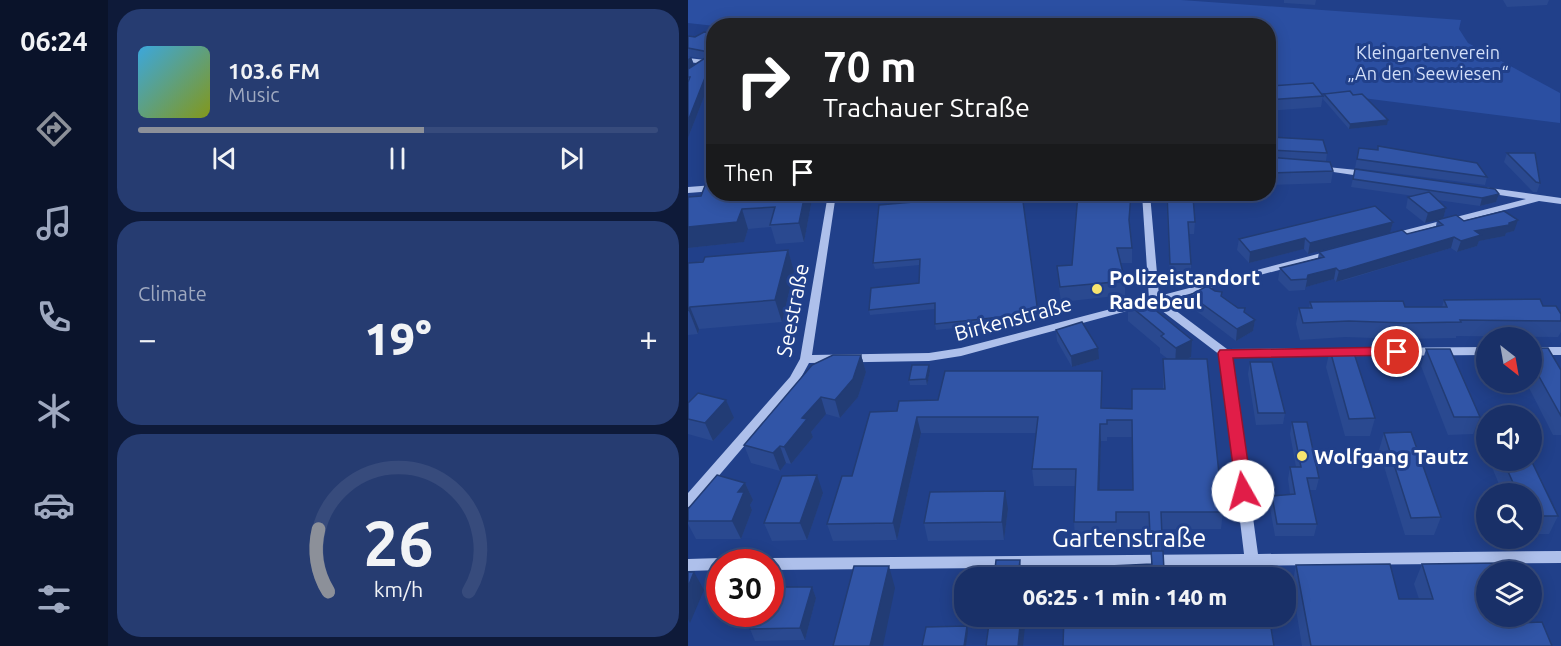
<!DOCTYPE html>
<meta charset="utf-8">
<style>
body{margin:0;font-family:Ubuntu,sans-serif;background:#263c71;color:#f1f3f6;height:100vh;display:flex;flex-direction:column;font-size:22px;white-space:nowrap}
*{box-sizing:border-box;margin:0}
p{font-size:20px;color:#9fa9c0}
.icon{flex:none;width:33px;height:33px;fill:none;stroke:currentColor;stroke-width:2;stroke-linecap:round;stroke-linejoin:round}
.map{position:relative;flex:1;overflow:hidden}
.sheet{display:flex;flex-direction:column;gap:9px;padding:9px;background:#0e1a39;width:580px}
.sheet>*{flex:none}
.hud{position:absolute;left:18px;top:18px;width:570px;height:183px;border-radius:24px;box-shadow:0 3px 15px #0003,0 0 0 2px #374b7c;background:#202124;color:#fff;overflow:hidden}
.needle{width:39px;rotate:149deg}
.controls{position:absolute;left:788px;top:327px;display:grid;gap:12px}
.controls a{display:grid;place-items:center;width:66px;height:66px;border-radius:50%;background:#193068;box-shadow:0 3px 15px #0003,0 0 0 2px #374b7c;font-size:30px}
.speed{position:absolute;left:18px;top:549px;display:flex;gap:12px;font-size:30px;font-weight:700;text-align:center}
.speed>*{display:grid;place-content:center;width:78px;height:78px;border-radius:50%;background:#193068;box-shadow:0 3px 15px #0003,0 0 0 2px #374b7c;line-height:1}
.speed .limit{border:9px solid #d22;background:#fff;color:#111}
.pin{position:absolute;display:grid;place-items:center;width:51px;height:51px;color:#fff;margin:-26px;border:3px solid #fff;border-radius:50%;box-shadow:0 2px 6px #0007}
.me{position:absolute;width:66px;margin:-33px;rotate:353deg;stroke-linejoin:round;filter:drop-shadow(0 0 4px #0008)}
.turn{display:flex;align-items:center;gap:21px;height:126px;padding:0 18px;font-size:27px}
.turn .icon{width:78px;height:78px;stroke-width:2.5}
.turn b{display:block;font-size:42px;line-height:51px}
.then{display:flex;align-items:center;height:57px;padding:0 18px;background:#0003;gap:12px;font-size:22px}
.big{font-size:45px;font-weight:800;line-height:1.1}
.sheet .tile{flex:1;display:flex;flex-direction:column;justify-content:center;gap:9px;min-width:0;padding:0 21px;border-radius:24px;background:#263c71}
.sheet .dial{align-items:center;gap:0}
.dial svg{height:156px;overflow:visible;fill:none;stroke:#374b7c;stroke-width:7;stroke-linecap:round;text-anchor:middle}
.dial text{fill:#f1f3f6;stroke:none}
.song{display:flex;align-items:center;gap:18px}
.cover{width:72px;height:72px;border-radius:9px;background:linear-gradient(135deg,hsl(200 70% 55%),hsl(70 70% 35%))}
.played{height:6px;border-radius:3px;background:linear-gradient(90deg,#8c9099 55%,#374b7c 55%)}
.keys{display:flex;justify-content:space-around;direction:ltr}
.heat{display:flex;justify-content:space-between;align-items:center;font-size:33px;direction:ltr}
.trip{position:absolute;left:266px;top:567px;width:342px;height:60px;border-radius:24px;background:#193068;box-shadow:0 3px 15px #0003,0 0 0 2px #374b7c;font-weight:800;line-height:60px;text-align:center}
main{display:flex;flex:1;min-height:0}
.tab-bar{display:flex;flex-direction:column;width:108px;justify-content:space-around;align-items:center;background:#0a132a;color:#9fa9c0}
.tab-bar .icon{width:42px;height:42px}
.tab-bar .active{color:#8c9099}
.tab-bar b{font-size:27px;color:#f1f3f6}
.map>svg:first-child{display:block}
.green{fill:#2b4fa2}
.lines{fill:none;stroke-linecap:round;stroke-linejoin:round}
.minor{fill:#aec0eb;fill-rule:evenodd}
.wall{fill:#2a4990;fill-rule:evenodd}
.shaded-wall{fill:#223c75}
.building{fill:#3155a7;stroke:#223c75;stroke-width:1.5;fill-rule:evenodd}
.route{fill:#e11d48;stroke:#92132f;stroke-width:1.5}
.poi-dot{fill:#f7e46f;stroke:#21408a;stroke-width:2}
.labels{text-anchor:middle;dominant-baseline:central;stroke-width:6;stroke-linejoin:round;paint-order:stroke}
.far-park-label{font-size:18px;fill:#d2def8;stroke:#21408a}
.poi-label{font-size:21px;font-weight:bold;fill:#fff;stroke:#21408a;text-anchor:start}
.street-label{font-size:21px;fill:#fff;stroke:#21408a}
.near-street-label{font-size:26px;fill:#fff;stroke:#21408a}
</style>
<main>
<nav class="tab-bar">
<b>06:24</b>
<svg class="icon active" aria-label="directions" viewBox="0 0 24 24"><path d="M12 3l9 9-9 9-9-9zM9 14v-3h6M13 9l2 2-2 2"/></svg>
<svg class="icon" aria-label="music" viewBox="0 0 24 24"><path d="M9 18V5l10-2v13"/><circle cx="6" cy="18" r="3"/><circle cx="16" cy="16" r="3"/></svg>
<svg class="icon" aria-label="phone" viewBox="0 0 24 24"><path d="M5 4h4l2 5-3 2q2 4 5 5l2-3 5 2v4C11 20 4 13 5 4z"/></svg>
<svg class="icon" aria-label="climate" viewBox="0 0 24 24"><path d="M12 3v18M4 7l16 10M4 17L20 7"/></svg>
<svg class="icon" aria-label="car" viewBox="0 0 24 24"><path d="M5 17H2v-5l4-1 3-4h7l3 4 3 1v5h-3M9 17h6M6 11h13"/><circle cx="7" cy="17" r="2"/><circle cx="17" cy="17" r="2"/></svg>
<svg class="icon" aria-label="filters" viewBox="0 0 24 24"><path d="M4 7h16M4 17h16"/><circle cx="9" cy="7" r="2"/><circle cx="15" cy="17" r="2"/></svg>
</nav>
<section class="sheet">
<div class="tile">
<div class="song"><i class="cover"></i><div><b>103.6 FM</b><p>Music</p></div></div>
<div class="played"></div>
<div class="keys"><svg class="icon" aria-label="previous" viewBox="0 0 24 24"><path d="M18 5L8 12l10 7zM5 5v14"/></svg><svg class="icon" aria-label="pause" viewBox="0 0 24 24"><path d="M8 5v14M16 5v14"/></svg><svg class="icon" aria-label="next" viewBox="0 0 24 24"><path d="M6 5l10 7-10 7zM19 5v14"/></svg></div>
</div>
<div class="tile"><p>Climate</p>
<div class="heat"><a>−</a><b class="big">19°</b><a>+</a></div>
</div>
<div class="tile dial"><svg viewBox="0 0 100 80">
<path d="M14 69A42 42 0 1 1 86 69"/>
<path d="M14 69A42 42 0 0 1 9 37" stroke="#8c9099"/>
<text x="50" y="56" font-size="32" font-weight="700">26</text>
<text x="50" y="72" font-size="11">km/h</text>
</svg></div>
</section>
<div class="map">
<svg width="873" height="646" viewBox="0 0 873 646">
<rect width="100%" height="100%" fill="#21408a"/>
<!-- green -->
<polygon class="green" points="0,0 493,0 773,20 771,29 780,43 872,93 872,123 581,86 580,26 27,26 0,23"/>
<g class="lines">
<!-- minor -->
<g class="minor">
<polygon points="0,58 26,61 26,65 0,62"/>
<polygon points="629,166 679,171 683,174 679,177 632,170 629,170"/>
<polygon points="26,185 26,191 0,193 0,187"/>
<polygon points="795,187 873,198 873,204 851,201 705,239 700,236 702,234 838,199 792,192 792,188"/>
<polygon points="140,194 148,194 124,355 241,353 273,348 461,299 454,194 462,194 471,296 641,251 647,251 649,253 647,255 475,301 539,349 798,347 798,355 543,357 570,554 873,551 873,563 82,570 82,562 76,562 77,560 82,558 556,554 532,355 465,304 273,356 241,361 121,363 110,383 5,506 0,507 0,493 102,377 112,359"/>
<rect x="843" y="347" width="30" height="8"/>
<polygon points="32,558 37,560 38,562 32,562 32,570 0,571 0,559"/>
</g>
</g>
<!-- wall -->
<g class="wall">
<polygon points="596,0 628,0 627,5 596,3"/>
<polygon points="815,0 861,0 859,5 819,7"/>
<path d="M26 33V79H23L0 138V36L7 37ZM0 56 16 59 6 65 3 57Z"/>
<polygon points="580,81 583,86 635,96 633,107 580,111"/>
<polygon points="636,94 665,95 699,125 661,129 635,99"/>
<polygon points="580,137 639,153 638,161 645,171 643,183 580,185"/>
<polygon points="671,148 799,177 797,185 667,168"/>
<polygon points="819,153 852,183 849,192 845,192 816,162"/>
<polygon points="667,169 811,194 808,202 792,206 749,200 758,208 755,219 737,223 718,208 720,197 726,196 663,187"/>
<polygon points="125,194 116,242 88,244 83,227 60,229 56,242 0,248 0,197"/>
<polygon points="334,194 351,319 248,330 247,324 247,309 182,315 181,310 231,283 232,265 187,269 185,263 248,200"/>
<polygon points="478,194 498,194 499,197 507,222 506,234 501,234 503,264 503,277 482,277"/>
<polygon points="749,220 776,221 826,231 818,233 817,236 791,241 789,246 769,252 763,248 657,280 648,282 646,279 618,287 617,290 601,291 590,280 592,268 630,258 631,252 719,234 748,226"/>
<polygon points="705,222 702,233 620,254 616,249 561,263 549,250 551,239"/>
<polygon points="442,224 444,248 444,263 432,263 437,281 437,295 373,302 370,280 369,266 384,265"/>
<polygon points="100,250 106,271 94,322 11,329 10,334 0,335 0,263"/>
<polygon points="527,291 534,292 533,296 550,308 557,308 556,312 567,320 565,331 548,341 502,306 502,295"/>
<path d="M455 300 503 357 500 359 535 512 533 529H474L473 551 476 570 422 571 463 564V553H462L461 529H428V539H387L386 522 387 486H346L344 469 348 433H233L209 540 145 541 139 524 164 476 209 411 250 400 414 371V408L444 409 475 389V359H480L472 353V348L440 321V304ZM419 437H444V490H411L413 441H419Z"/>
<polygon points="756,300 855,306 873,314 873,332 870,337 768,336 768,338 713,339 657,337 612,340 608,324 611,308 621,308 622,302 717,307 754,307"/>
<polygon points="368,330 411,359 384,367 369,341"/>
<polygon points="843,348 873,370 873,435 865,435 838,382 843,382"/>
<polygon points="738,349 792,417 785,434 760,435 733,366"/>
<polygon points="642,350 687,418 682,436 657,436 638,367"/>
<polygon points="173,355 178,372 170,397 152,418 138,414 123,432 125,437 103,464 98,463 92,471 63,463 56,445"/>
<polygon points="562,362 597,413 595,424 568,425 560,374"/>
<polygon points="241,365 242,371 239,385 222,385 221,380"/>
<polygon points="0,403 46,418 25,441 0,434"/>
<polygon points="604,422 631,478 628,490 621,490 629,524 626,536 587,536 582,508 584,496 602,494 600,479 602,467 608,467 602,434"/>
<polygon points="696,433 753,517 746,535 717,535 691,450"/>
<polygon points="801,460 843,460 870,516 861,534 843,534 843,494 815,494"/>
<polygon points="57,483 65,500 62,505 64,510 53,539 8,539 0,524 0,509"/>
<polygon points="135,493 119,540 84,541 76,523"/>
<polygon points="320,509 316,540 240,541 236,523"/>
<polygon points="734,564 798,572 833,623 864,646 614,646 604,585 608,565 711,599 731,599 726,584"/>
<polygon points="124,587 128,598 117,640 67,641 62,629"/>
</g>
<!-- shaded-wall -->
<g class="shaded-wall">
<polygon points="3,57 6,65 0,69 0,59"/>
<polygon points="20,70 23,79 0,138 0,121"/>
<polygon points="700,120 699,125 661,129 662,124"/>
<polygon points="117,194 125,194 116,242 111,223"/>
<polygon points="811,194 808,202 792,206 794,198"/>
<polygon points="758,208 755,219 737,223 740,213"/>
<polygon points="54,209 60,229 56,242 0,248 0,227"/>
<polygon points="830,220 826,231 818,233 817,236 791,241 789,246 769,252 773,241 787,231"/>
<polygon points="705,222 702,233 620,254 622,243"/>
<polygon points="766,237 763,248 648,282 651,271"/>
<polygon points="617,238 616,249 561,263 562,252"/>
<polygon points="100,250 106,271 94,322 87,300"/>
<polygon points="648,268 646,279 618,287 617,290 620,275"/>
<polygon points="2,307 11,329 10,334 1,311"/>
<polygon points="567,320 565,331 548,341 549,329"/>
<polygon points="504,340 503,357 487,365 488,348"/>
<polygon points="410,348 411,359 384,367 383,356"/>
<polygon points="173,355 178,372 170,397 152,418 147,400"/>
<polygon points="241,365 242,371 239,385 238,379"/>
<polygon points="133,397 138,414 123,432 125,437 103,464 96,447 114,418"/>
<polygon points="38,400 46,418 25,441 17,423"/>
<polygon points="229,417 233,433 209,540 205,523"/>
<polygon points="412,424 413,441 411,507 410,490"/>
<polygon points="92,446 98,463 92,471 85,453"/>
<polygon points="129,475 135,493 119,540 112,523"/>
<polygon points="57,483 65,500 62,505 64,510 53,539 44,521 50,492"/>
<polygon points="317,491 320,509 316,540 314,522"/>
<polygon points="332,560 334,578 330,578"/>
<polygon points="201,566 207,588 195,646 182,646"/>
<polygon points="6,572 16,590 2,623 0,619 0,587"/>
<polygon points="124,587 128,598 117,640 112,628"/>
<polygon points="333,616 338,616 335,646 330,646"/>
<polygon points="279,626 280,632 278,646 276,646"/>
</g>
<!-- building -->
<g class="building">
<polygon points="16,32 26,33 26,53 0,48 0,36 7,37"/>
<polygon points="26,54 26,71 20,70 0,121 0,82 2,77 0,77 0,69 17,58 25,58"/>
<polygon points="580,81 583,86 625,83 635,96 580,100"/>
<polygon points="662,91 665,95 674,94 700,120 662,124 636,94"/>
<polygon points="580,137 635,140 639,153 581,150 580,153"/>
<polygon points="690,146 789,163 799,177 669,159 671,148 690,150"/>
<polygon points="819,153 847,153 852,183 848,182"/>
<polygon points="580,157 642,162 645,171 580,173"/>
<polygon points="667,169 807,189 811,194 794,198 665,179"/>
<polygon points="18,183 26,183 26,194 117,194 111,223 82,225 87,207 54,209 49,222 0,227 0,197 13,196"/>
<polygon points="741,192 758,208 740,213 720,197"/>
<polygon points="248,194 334,194 350,313 247,324 247,303 181,310 183,288 231,283 232,259 185,263 191,205 248,200"/>
<polygon points="390,194 443,194 441,220 444,248 429,248 437,281 372,287 369,266 384,265"/>
<polygon points="479,194 498,194 499,197 505,197 507,222 500,222 503,264 482,264"/>
<polygon points="687,206 705,222 622,243 617,238 562,252 551,239"/>
<polygon points="816,211 830,220 821,223 821,225 787,231 793,235 773,241 766,237 659,269 651,271 648,268 620,275 619,279 603,280 592,268 636,257 631,252 714,230 719,234 755,225 749,220 768,215 776,221"/>
<polygon points="100,250 87,300 2,307 0,311 0,263 15,262 17,257"/>
<polygon points="519,286 527,291 534,292 533,296 550,308 557,308 556,312 567,320 549,329 502,295"/>
<polygon points="852,299 855,306 868,306 873,314 873,321 772,320 773,322 717,323 661,321 615,323 611,308 624,308 622,302 715,301 717,307 759,307 756,300"/>
<polygon points="455,300 504,340 488,348 473,336 476,334 440,304"/>
<polygon points="394,322 410,348 383,356 368,330"/>
<polygon points="843,348 860,348 873,370 873,416 843,362"/>
<polygon points="738,349 762,349 792,417 766,417"/>
<polygon points="642,350 665,350 687,418 661,419"/>
<polygon points="145,355 173,355 165,379 147,400 133,397 114,418 119,419 96,447 92,446 85,453 56,445 124,365"/>
<path d="M475 359H519L535 512H473L474 536H462L461 512H428V522H386L388 469H344L350 417H229L205 523 139 524 154 476H164L182 412 209 411 211 401 250 400 257 371H414L413 408 444 409V389H477ZM419 420H444L445 490H410L412 424H419Z"/>
<polygon points="562,362 584,362 597,413 570,413"/>
<polygon points="224,365 241,365 238,379 221,380"/>
<polygon points="10,393 38,400 17,423 0,419 0,403"/>
<polygon points="604,422 619,422 631,478 619,478 629,524 589,524 584,496 607,494 602,467 613,467"/>
<polygon points="723,432 753,517 723,518 696,433"/>
<polygon points="815,460 843,460 870,516 843,516 843,494 830,494"/>
<polygon points="29,475 57,483 50,492 56,492 44,521 0,521 0,509"/>
<polygon points="129,475 112,523 76,523 94,476"/>
<polygon points="317,491 314,522 236,523 242,492"/>
<polygon points="463,551 475,551 476,570 540,569 541,578 378,578 378,571 422,571 422,566 464,564"/>
<polygon points="308,560 332,560 330,578 306,578"/>
<polygon points="813,563 816,572 798,572 798,616 831,616 833,623 854,622 864,646 623,646 608,565 702,564 711,599 745,599 734,564"/>
<polygon points="166,566 201,566 182,646 145,646"/>
<polygon points="0,572 6,572 0,587"/>
<polygon points="82,587 124,587 112,628 62,629 67,614 82,614"/>
<polygon points="302,616 333,616 330,646 298,646"/>
<polygon points="376,616 581,616 586,646 375,646"/>
<polygon points="279,626 276,646 234,646 238,627"/>
</g>
<!-- route -->
<polygon class="route" points="709,347 714,348 714,355 545,358 564,491 561,496 549,496 530,353 532,350"/>
<!-- markers -->
<g class="poi-dot">
<circle cx="409" cy="289" r="6"/>
<circle cx="614" cy="456" r="6"/>
</g>
<g class="labels">
<!-- far-park labels -->
<g class="far-park-label">
<text x="740" y="52">Kleingartenverein<tspan x="740" dy="21">„An den Seewiesen“</tspan></text>
</g>
<!-- poi labels -->
<g class="poi-label">
<text x="421" y="277">Polizeistandort<tspan x="421" dy="24">Radebeul</tspan></text>
<text x="626" y="456">Wolfgang Tautz</text>
</g>
<!-- street labels -->
<g class="street-label">
<text transform="translate(104 310) rotate(-79)">Seestraße</text>
<text transform="translate(325 318) rotate(-15)">Birkenstraße</text>
</g>
<!-- near-street labels -->
<g class="near-street-label">
<text x="441" y="537">Gartenstraße</text>
</g>
</g>
</svg>
<div class="controls">
<a><svg class="needle" viewBox="-14 -14 28 28"><path d="M0-13l5 13h-10z" fill="#e53935"/><path d="M0 13l5-13h-10z" fill="#9fa9c0"/></svg></a>
<a><svg class="icon" aria-label="sound" viewBox="0 0 24 24"><path d="M4 9h4l5-4v14l-5-4H4zM17 9q2 3 0 6"/></svg></a>
<a><svg class="icon" aria-label="search" viewBox="0 0 24 24"><circle cx="10" cy="10" r="6"/><path d="M15 15l6 6"/></svg></a>
<a><svg class="icon" aria-label="layers" viewBox="0 0 24 24"><path d="M12 4l9 5-9 5-9-5zM3 14l9 5 9-5"/></svg></a>
</div>
<div class="speed"><div class="limit">30</div></div>
<div class="pin" style="left:709px;top:352px;background:#d93025"><svg class="icon" aria-label="arrive" viewBox="0 0 24 24"><path d="M6 21V4h12l-3 4 3 4H6"/></svg></div>
<svg class="me" style="left:555px;top:491px" viewBox="-20 -20 40 40"><circle r="19" fill="#fff"/><path d="M0-13L10 11 0 6-10 11z" fill="#e11d48"/></svg>
<div class="trip">06:25 · 1 min · 140 m</div>
<div class="hud">
<div class="turn"><svg class="icon" aria-label="right" viewBox="0 0 24 24"><path d="M7 20v-9h11M14 6l5 5-5 5"/></svg><div><b>70 m</b>Trachauer Straße</div></div>
<div class="then">Then<svg class="icon" aria-label="arrive" viewBox="0 0 24 24"><path d="M6 21V4h12l-3 4 3 4H6"/></svg></div>
</div>
</div>
</main>
